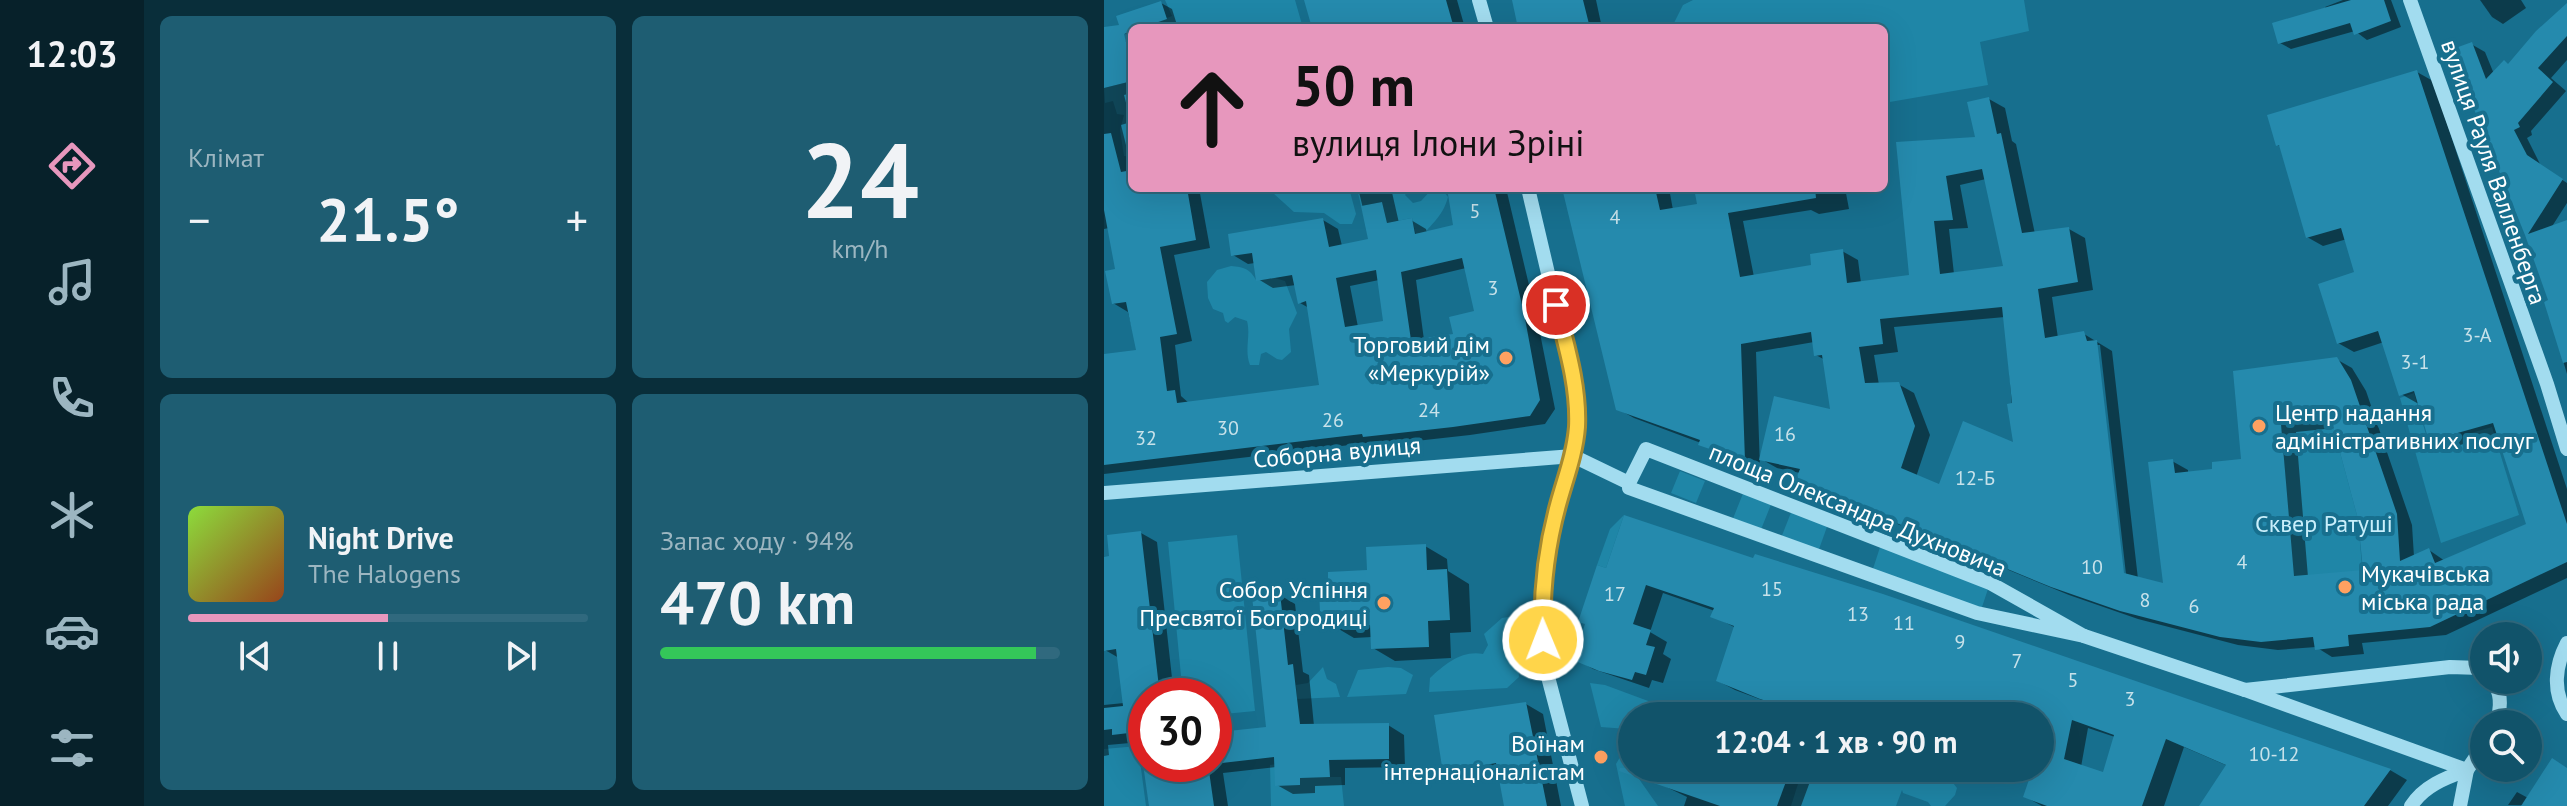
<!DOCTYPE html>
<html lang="uk">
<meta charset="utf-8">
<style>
body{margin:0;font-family:"PT Sans",sans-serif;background:#1e5d72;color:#f1f3f6;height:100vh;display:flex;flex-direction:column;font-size:30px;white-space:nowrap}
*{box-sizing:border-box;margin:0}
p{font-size:26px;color:#9cb6c1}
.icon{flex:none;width:44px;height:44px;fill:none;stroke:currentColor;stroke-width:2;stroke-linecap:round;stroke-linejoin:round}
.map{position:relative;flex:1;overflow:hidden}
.drawer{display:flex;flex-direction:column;gap:16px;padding:16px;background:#092e3a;width:960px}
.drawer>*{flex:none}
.banner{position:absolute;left:24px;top:24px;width:760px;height:168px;border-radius:12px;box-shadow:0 8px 32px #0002,0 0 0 2px #30697e;background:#e797bd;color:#111;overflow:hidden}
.buttons{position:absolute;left:1366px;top:622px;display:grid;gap:16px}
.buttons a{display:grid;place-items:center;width:72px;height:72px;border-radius:50%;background:#11536a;box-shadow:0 8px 32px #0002,0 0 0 2px #30697e;font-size:40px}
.speed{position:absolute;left:24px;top:678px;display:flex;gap:16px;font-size:40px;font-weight:700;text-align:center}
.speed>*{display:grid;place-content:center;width:104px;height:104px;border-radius:50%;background:#11536a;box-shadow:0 8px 32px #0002,0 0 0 2px #30697e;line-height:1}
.speed .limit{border:12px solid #d22;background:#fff;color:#111}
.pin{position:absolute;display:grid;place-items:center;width:68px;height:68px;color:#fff;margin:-34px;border:4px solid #fff;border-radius:50%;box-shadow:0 2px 8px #0007}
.me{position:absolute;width:88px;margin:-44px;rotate:359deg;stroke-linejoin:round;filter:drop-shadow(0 0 6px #0008)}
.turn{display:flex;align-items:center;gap:28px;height:168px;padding:0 32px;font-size:36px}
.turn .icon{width:104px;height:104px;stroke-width:2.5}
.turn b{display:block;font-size:56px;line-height:68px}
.big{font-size:60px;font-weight:700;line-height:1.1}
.drawer .tile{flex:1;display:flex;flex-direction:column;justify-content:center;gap:12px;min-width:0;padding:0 28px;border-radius:12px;background:#1e5d72}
.drawer .dial{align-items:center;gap:0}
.dial b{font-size:104px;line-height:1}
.song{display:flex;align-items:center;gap:24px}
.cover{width:96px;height:96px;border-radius:12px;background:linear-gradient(135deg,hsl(90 70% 55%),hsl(20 70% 35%))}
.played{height:8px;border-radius:4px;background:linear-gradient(90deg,#e797bd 50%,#30697e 50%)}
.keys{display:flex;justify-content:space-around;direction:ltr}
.heat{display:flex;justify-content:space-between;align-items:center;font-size:44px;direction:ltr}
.charge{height:12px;border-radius:6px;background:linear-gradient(90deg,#34c759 94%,#30697e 0)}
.drawer .tiles{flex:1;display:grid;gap:16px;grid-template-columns:repeat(2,1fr)}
.trip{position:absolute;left:514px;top:702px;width:436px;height:80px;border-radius:40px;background:#11536a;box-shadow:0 8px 32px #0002,0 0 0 2px #30697e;font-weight:700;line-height:80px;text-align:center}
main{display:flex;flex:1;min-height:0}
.tab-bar{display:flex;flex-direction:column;width:144px;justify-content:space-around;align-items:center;background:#07212a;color:#9cb6c1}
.tab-bar .icon{width:56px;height:56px}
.tab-bar .active{color:#e797bd}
.tab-bar b{font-size:36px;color:#f1f3f6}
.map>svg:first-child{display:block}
.green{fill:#1f86a7}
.shadow{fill:#0007;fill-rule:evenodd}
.building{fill:#258aad;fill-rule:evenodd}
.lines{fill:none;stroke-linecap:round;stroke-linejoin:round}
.minor{stroke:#a2dcef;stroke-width:14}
.route-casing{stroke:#a68a30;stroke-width:20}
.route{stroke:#ffd54a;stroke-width:14}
.poi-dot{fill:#ffa161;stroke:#176f8e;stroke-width:3}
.labels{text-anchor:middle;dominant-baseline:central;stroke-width:8;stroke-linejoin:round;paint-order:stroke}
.number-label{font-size:20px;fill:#c8e2ea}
.street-label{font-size:24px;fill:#fff;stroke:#176f8e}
.poi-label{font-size:24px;fill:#fff;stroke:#176f8e;text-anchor:end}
.park-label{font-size:24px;fill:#c9effb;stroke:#176f8e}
</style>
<main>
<nav class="tab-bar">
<b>12:03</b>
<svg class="icon active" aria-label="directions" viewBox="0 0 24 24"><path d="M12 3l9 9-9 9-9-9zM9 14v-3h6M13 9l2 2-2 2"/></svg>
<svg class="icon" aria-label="music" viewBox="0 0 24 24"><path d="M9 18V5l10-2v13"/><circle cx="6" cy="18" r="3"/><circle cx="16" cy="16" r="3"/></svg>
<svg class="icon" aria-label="phone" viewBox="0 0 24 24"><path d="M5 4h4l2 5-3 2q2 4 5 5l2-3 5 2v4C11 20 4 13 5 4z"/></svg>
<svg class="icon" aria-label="climate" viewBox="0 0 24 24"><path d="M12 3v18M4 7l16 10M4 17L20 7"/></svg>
<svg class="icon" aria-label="car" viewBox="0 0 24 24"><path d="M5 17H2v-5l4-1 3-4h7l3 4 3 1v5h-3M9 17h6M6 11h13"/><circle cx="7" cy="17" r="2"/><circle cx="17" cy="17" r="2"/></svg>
<svg class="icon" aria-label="filters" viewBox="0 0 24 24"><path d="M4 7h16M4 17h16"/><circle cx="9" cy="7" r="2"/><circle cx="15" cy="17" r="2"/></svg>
</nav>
<section class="drawer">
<div class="tiles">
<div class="tile"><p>Клімат</p>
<div class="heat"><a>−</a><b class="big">21.5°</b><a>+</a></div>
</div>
<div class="tile dial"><b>24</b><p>km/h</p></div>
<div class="tile">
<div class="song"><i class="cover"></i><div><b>Night Drive</b><p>The Halogens</p></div></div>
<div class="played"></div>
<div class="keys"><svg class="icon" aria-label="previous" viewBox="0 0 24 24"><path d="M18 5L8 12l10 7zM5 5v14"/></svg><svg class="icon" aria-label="pause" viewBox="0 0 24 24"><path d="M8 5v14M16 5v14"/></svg><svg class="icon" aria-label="next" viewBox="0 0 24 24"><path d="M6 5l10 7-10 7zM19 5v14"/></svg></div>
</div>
<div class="tile"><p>Запас ходу · 94%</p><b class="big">470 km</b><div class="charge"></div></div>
</div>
</section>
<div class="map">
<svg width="1463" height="806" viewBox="0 0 1463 806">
<rect width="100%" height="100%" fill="#176f8e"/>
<!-- green -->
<g class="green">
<polygon points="61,0 191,0 199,28 37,28 68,16"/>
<polygon points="589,0 920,0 925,31 876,42 884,85 780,103 780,28 572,28 569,25 579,5"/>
<polygon points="28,81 28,157 20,156 16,130 20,115 13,114 9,101 1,103 0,88"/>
<polygon points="150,188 245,188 252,214 248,224 236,224 220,213 190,212 169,193"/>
<path d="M253 188H306L301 195 309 203 317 201 329 188H337L344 197C338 220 324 224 314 244L308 218 283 223 278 202 257 206Z"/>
<path d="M127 266C140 267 146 269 152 280L171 278 181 281 193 313 185 329 187 352 178 360 173 359 162 352 157 354 155 365H146C140 350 147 336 143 321L131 317 124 323 121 321 119 313 109 309 104 298 103 282 113 270Z"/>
<polygon points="1310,393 1325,445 1388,427 1415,515 1337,543 1296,398"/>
<polygon points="1227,419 1254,519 1260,591 1191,597 1177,424"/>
<polygon points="576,471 601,481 592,503 567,493"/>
<polygon points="640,491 668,502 656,532 628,521"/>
<polygon points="688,510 724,524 714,552 677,538"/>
<polygon points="520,515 502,568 493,565 506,529"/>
<polygon points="133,535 151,711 110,715 110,696 79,696 64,542"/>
<polygon points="778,541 886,583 876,613 767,575"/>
<path d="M411 616 415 677 403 688 325 692 326 678C341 664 358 650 379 654L384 645 380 634 398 618Z"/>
<polygon points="219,667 223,679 232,684 236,697 193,699 192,685 204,683"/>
<polygon points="284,667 297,668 309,675 302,694 243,697 254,670"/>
<polygon points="486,683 501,685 555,705 551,716 525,714 523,729 497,727"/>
<polygon points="34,746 42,806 0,806 0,749"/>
<polygon points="519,752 528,753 528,768 537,768 535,779 554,806 521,806 512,764"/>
<polygon points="173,764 200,777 237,777 240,806 167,806 166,765"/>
<polygon points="699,768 767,768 801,779 801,782 806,781 810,768 853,768 854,775 849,783 853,788 851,795 841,806 827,806 824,802 799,793 798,790 792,806 687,806"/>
</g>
<!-- shadow -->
<g class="shadow">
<polygon points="201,0 353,0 361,28 209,28"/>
<polygon points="409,0 492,0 498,28 522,22 533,28 417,28"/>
<polygon points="1239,0 1287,0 1297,27 1263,40 1251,31 1187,49 1176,43 1223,9 1221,7"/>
<polygon points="1376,0 1417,0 1422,8 1399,24 1388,17"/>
<polygon points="57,3 68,9 73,25 64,28 28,28 28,38 20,33"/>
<polygon points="1463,4 1463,60 1447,78 1462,91 1427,131 1428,135 1423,138 1437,166 1463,183 1463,203 1447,228 1463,222 1463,374 1442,303 1447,302 1423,234 1367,44 1381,52 1390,74 1405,65"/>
<path d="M21 41 28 45V93L20 95 27 122 17 125 28 169V188H95L106 248 70 255 88 341 71 345 77 396 86 404 218 386 205 308 196 303 192 285 169 288 154 279 151 263 144 264 129 255 219 220 234 229 238 246 267 241 254 188H287L295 223 307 220 322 229 323 233 351 227 344 188H402L434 323 451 409 441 424 366 435 276 445 271 442 0 474V356L34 352 24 312 9 303 14 270 5 228 0 229V46ZM362 268 372 312 352 335 320 340 312 280ZM275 280 281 323 254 327 246 286Z"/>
<path d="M1313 72 1329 81 1463 489V578L1342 635 1258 643 1260 654 1228 657 1212 647 1174 650 1134 645 1034 619 965 595 709 489 693 480 696 473 673 468 657 459 729 412 721 360 712 355 710 342 652 352 656 468 612 453 597 443 530 418 514 409 460 188H565L569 210 595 206 592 188H741L745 209 715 214 707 210 639 221 650 277 709 267 738 251 754 260 757 283 807 277 794 144 873 139 885 99 901 108 908 141 912 144 931 234 965 229 981 238 989 290 948 297 954 338 980 334 1008 351 1034 579 1062 585 1068 461 1084 470V473L1111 470 1140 461 1232 359 1248 368 1262 391 1308 525 1310 557 1325 550 1341 561 1424 525 1395 434 1342 449 1326 440 1316 402 1313 403 1297 394 1280 342 1250 352 1234 343 1253 274 1243 239 1219 246 1203 237 1178 147 1174 145ZM882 179 902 268 850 274 845 229 864 228 856 185ZM901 317 911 445 836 486 812 477 826 435 810 393 794 384 775 385 770 355 794 352 790 327ZM992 345H996L1023 583H1019ZM1231 428 1256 518 1261 572 1204 577 1192 432Z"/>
<polygon points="37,533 53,542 70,696 42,696 42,764 110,764 110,743 164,728 176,595 191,604 199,672 205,675 210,726 284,725 300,735 301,767 241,768 241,785 211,786 211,793 189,794 173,785 172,767 119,773 124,806 47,806 37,742 4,745 5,755 0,756 0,705 20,703 15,658 1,650 0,559 7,558"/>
<polygon points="321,546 343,559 344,571 365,584 367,632 346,633 347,658 291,661 269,648 268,637 250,638 228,625 265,572"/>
<path d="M651 561 778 596 1286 770 1303 780 1284 806H1097L1124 766 1080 747 1060 806H938L922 797 930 769 927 768H936V716H701L631 690 614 681 632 628 609 616 611 611 559 593 546 632 563 642 559 654 567 659 559 683 548 680 545 688 489 669 472 659 503 571ZM984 728 1011 737 1000 775 977 767Z"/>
<polygon points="422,704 439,714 457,806 402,806 396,774 358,781 341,772"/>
<polygon points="552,768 711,768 697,806 580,806 583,797 548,780"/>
<polygon points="1463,769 1463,806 1404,805 1413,792 1424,798"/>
</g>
<!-- building -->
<g class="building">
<polygon points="200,0 342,0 350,28 208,28"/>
<polygon points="408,0 479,0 486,28 414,28"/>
<polygon points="1247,0 1280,0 1287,21 1250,35 1246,23 1174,44 1168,23"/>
<polygon points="57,1 63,19 37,28 28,28 28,31 20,34 28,66 28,81 0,88 0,27 15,25 12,16"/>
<polygon points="1463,3 1463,36 1434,68 1449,82 1414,123 1416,127 1410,130 1423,155 1459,179 1424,234 1463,220 1463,362 1459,363 1440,302 1444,300 1421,235 1346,50 1368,42 1382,79 1400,60 1404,64 1432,31"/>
<path d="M1313 70 1463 524V562L1326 627 1244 635 1245 646 1211 650 1209 637 1157 642 1116 637 1016 611 947 587 691 481 696 469 655 460 670 396 726 409 718 355 710 356 707 332 637 344 641 461 594 445 596 440 512 410 458 188H551L556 210 593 204 590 188H711L712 198 624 213 636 277 707 265 706 254 739 249 743 283 805 275 792 142 871 137 863 102 885 97 893 134 897 133 918 233 965 227 974 282 934 289 941 338 980 331 983 341 993 340 1020 573 1059 583 1044 462 1069 459 1071 473 1108 469V462L1137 459 1129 371 1233 357 1247 380 1293 514 1296 561 1325 548 1331 563 1422 524 1389 423 1325 441 1310 391 1295 396 1274 331 1233 344 1214 284 1250 272 1237 228 1202 238 1175 145 1172 146 1163 115ZM878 169 899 266 836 274 830 221 849 220 842 176ZM898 307 908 403 903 404 909 442 859 421 835 484 797 468 811 426 795 382 761 383 755 347 779 344 776 319ZM1227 419 1254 519 1259 570 1190 576 1177 424Z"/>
<path d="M7 133 17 172 28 170V188H83L92 240 56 247 73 334 56 337 63 391 71 390 73 403 215 385 202 301 194 304 188 275 152 281 148 253 127 256 124 234 219 218 225 247 264 239 257 206 278 202 283 223 308 218 311 234 349 225 343 188H390L420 313 436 400 426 416 349 427 259 437 258 434 0 465V354L32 350 22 302 8 304 1 271 11 269 0 210V134ZM358 258 370 311 345 317 349 334 307 340 297 272ZM272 270 279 321 241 327 232 278Z"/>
<path d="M520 515 649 558 651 554 779 594 1287 769 1260 806H1095L1122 765 1062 739 1038 806H943L919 797 929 768H936V716H710L656 699 612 681 630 626 606 617 610 608 542 585 529 624 547 630 542 645 551 647 542 675 531 672 528 680 495 671 469 660 481 624 474 622 493 565 502 568ZM968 720 1010 735 999 772 960 759Z"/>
<polygon points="37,531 56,696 42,696 42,731 8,735 8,729 0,730 0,708 19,706 12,649 0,651 0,557 5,556 3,535"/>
<polygon points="322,544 323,570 343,569 346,620 324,621 325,647 267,649 266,625 226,626 226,618 216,612 215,589 224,585 224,572 263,570 262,547"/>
<polygon points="176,593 184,665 189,664 196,724 285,723 285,759 225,760 226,777 196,778 196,785 171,786 170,757 118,763 115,732 162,727 148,596"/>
<polygon points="422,702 443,806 400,806 392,763 339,773 330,715"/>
<polygon points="1448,758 1463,768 1463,806 1417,806"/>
<polygon points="39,764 104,764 110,806 45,806"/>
<polygon points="516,768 687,768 673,806 616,806 515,771"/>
</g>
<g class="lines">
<!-- minor -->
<g class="minor">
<polyline points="375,0 383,28"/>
<polyline points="1306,0 1443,384 1463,449"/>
<polyline points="424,188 473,397 469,456 454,506 442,561 437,604 443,673 478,806"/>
<polygon points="542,449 886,583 980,636 873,613 525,488 525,483"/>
<polyline points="469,456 525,483"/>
<polyline points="0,493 469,456"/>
<polyline points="980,636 1141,690"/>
<path d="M1463 643C1451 666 1448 692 1463 714"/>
<polyline points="1380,672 1376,668 1346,667 1141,690 1363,770 1380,745"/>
<path d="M1387 680C1399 692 1397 709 1392 724"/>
<path d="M1307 806C1320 786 1341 778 1363 770L1356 806"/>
</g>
</g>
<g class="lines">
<defs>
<path id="route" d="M439 640C437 594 442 549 454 505 461 479 471 454 473 427 475 386 462 345 452 305"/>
</defs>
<!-- route casing -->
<use href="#route" class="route-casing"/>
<!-- route -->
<use href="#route" class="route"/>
</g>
<!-- markers -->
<g class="poi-dot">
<circle cx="402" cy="358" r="8"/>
<circle cx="1155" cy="426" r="8"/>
<circle cx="1241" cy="587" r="8"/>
<circle cx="280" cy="603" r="8"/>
<circle cx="497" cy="757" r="8"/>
</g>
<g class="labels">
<!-- number labels -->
<g class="number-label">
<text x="371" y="211">5</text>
<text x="511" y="217">4</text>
<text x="389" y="288">3</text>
<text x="1373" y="335">3-А</text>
<text x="1311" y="362">3-1</text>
<text x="325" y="410">24</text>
<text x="229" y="420">26</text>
<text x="124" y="428">30</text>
<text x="681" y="434">16</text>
<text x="42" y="438">32</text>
<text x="871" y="478">12-Б</text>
<text x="1138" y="562">4</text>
<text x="988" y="567">10</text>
<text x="668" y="589">15</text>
<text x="511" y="594">17</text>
<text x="1041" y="600">8</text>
<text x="1090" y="606">6</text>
<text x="754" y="614">13</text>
<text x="800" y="623">11</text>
<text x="856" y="642">9</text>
<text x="913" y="661">7</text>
<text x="969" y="680">5</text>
<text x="1026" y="699">3</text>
<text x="1170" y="754">10-12</text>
</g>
<!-- street labels -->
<g class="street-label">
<text transform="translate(1390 172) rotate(71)">вулиця Рауля Валленберга</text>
<text transform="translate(233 452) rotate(-5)">Соборна вулиця</text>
<text transform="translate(754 510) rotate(22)">площа Олександра Духновича</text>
</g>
<!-- poi labels -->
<g class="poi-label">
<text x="386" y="344">Торговий дім<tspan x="386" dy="28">«Меркурій»</tspan></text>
<text x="1171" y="412" text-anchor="start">Центр надання<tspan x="1171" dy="28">адміністративних послуг</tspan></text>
<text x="1257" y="573" text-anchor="start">Мукачівська<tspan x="1257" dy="28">міська рада</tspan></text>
<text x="264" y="589">Собор Успіння<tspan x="264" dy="28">Пресвятої Богородиці</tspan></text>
<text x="481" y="743">Воїнам<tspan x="481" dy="28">інтернаціоналістам</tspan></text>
</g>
<!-- park labels -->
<g class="park-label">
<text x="1220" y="523">Сквер Ратуші</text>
</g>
</g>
</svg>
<div class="buttons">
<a><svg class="icon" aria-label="sound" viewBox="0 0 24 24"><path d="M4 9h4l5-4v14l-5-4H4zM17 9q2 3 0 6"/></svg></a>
<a><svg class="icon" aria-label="search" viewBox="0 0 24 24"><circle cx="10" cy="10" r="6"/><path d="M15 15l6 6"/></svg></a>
</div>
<div class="speed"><div class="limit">30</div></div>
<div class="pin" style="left:452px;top:305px;background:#d93025"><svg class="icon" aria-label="arrive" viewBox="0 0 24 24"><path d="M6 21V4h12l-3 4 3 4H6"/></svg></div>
<svg class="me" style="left:439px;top:640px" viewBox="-20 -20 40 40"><circle r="17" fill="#ffd54a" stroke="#fff" stroke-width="3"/><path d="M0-11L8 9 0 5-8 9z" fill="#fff"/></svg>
<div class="trip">12:04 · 1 хв · 90 m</div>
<div class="banner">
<div class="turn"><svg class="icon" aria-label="ahead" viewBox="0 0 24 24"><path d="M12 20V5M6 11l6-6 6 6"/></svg><div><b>50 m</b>вулиця Ілони Зріні</div></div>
</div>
</div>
</main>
